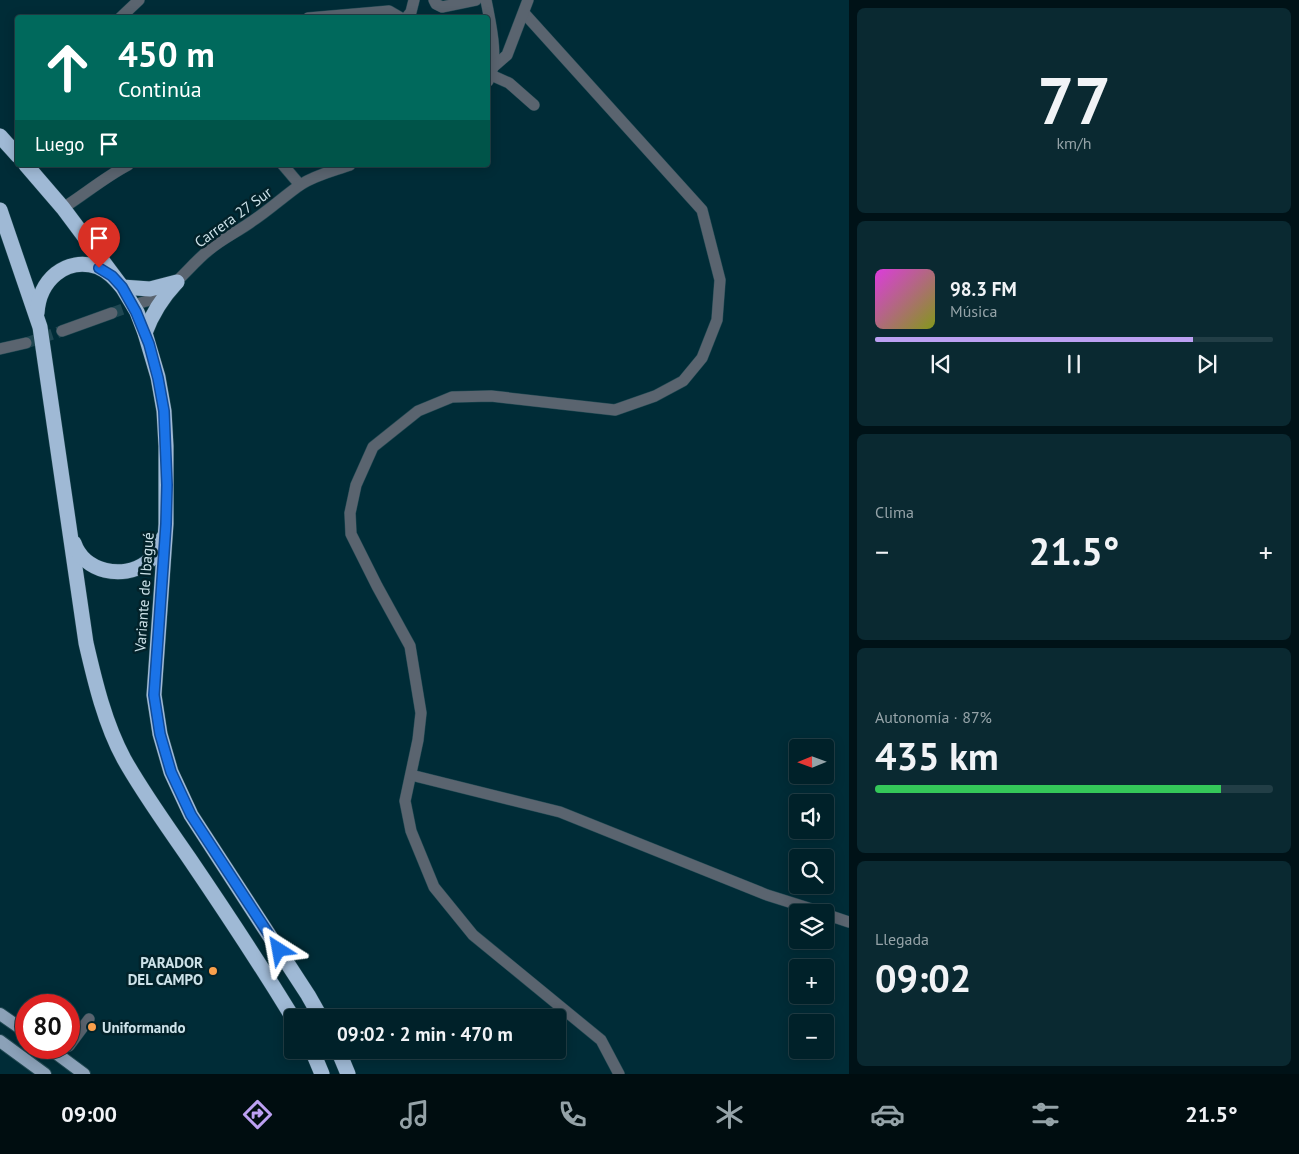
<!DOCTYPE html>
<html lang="es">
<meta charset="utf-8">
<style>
body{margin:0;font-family:"PT Sans",sans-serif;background:#0a2931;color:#f1f3f6;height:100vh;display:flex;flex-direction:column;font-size:19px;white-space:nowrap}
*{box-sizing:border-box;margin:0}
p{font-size:16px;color:#95a3a8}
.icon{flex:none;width:28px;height:28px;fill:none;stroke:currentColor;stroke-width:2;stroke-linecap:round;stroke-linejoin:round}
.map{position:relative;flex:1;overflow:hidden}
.sheet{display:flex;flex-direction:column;gap:8px;padding:8px;background:#001217;width:450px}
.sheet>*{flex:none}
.top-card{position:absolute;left:15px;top:15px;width:475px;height:152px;border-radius:5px;box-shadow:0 2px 12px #0003,0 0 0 1px #223e46;background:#00695c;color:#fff;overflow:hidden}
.needle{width:32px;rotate:269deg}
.fabs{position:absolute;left:789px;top:739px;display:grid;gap:10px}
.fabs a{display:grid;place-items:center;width:45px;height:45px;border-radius:5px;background:#002129;box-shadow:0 2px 12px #0003,0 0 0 1px #223e46;font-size:25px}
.speed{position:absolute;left:15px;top:994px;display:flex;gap:10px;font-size:25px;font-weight:700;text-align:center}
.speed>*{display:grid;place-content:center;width:65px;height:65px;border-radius:50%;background:#002129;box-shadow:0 2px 12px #0003,0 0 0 1px #223e46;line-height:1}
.speed .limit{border:8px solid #d22;background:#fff;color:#111}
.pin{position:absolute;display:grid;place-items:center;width:42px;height:42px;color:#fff;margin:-51px -21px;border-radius:50% 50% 50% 0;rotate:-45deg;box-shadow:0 0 5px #0007}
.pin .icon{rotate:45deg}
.me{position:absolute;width:55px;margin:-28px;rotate:326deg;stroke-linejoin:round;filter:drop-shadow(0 0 4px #0008)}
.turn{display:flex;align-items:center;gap:18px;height:105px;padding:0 20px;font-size:22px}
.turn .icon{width:65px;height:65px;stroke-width:2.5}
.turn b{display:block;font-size:35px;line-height:42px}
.then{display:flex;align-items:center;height:48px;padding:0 20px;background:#0003;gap:10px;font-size:19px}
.big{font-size:38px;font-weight:800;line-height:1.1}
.sheet .tile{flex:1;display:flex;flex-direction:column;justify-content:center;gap:8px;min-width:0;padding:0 18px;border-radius:8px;background:#0a2931}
.sheet .dial{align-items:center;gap:0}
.dial b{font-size:65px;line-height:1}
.song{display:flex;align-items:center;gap:15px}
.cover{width:60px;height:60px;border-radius:8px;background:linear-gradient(135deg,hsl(300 70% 55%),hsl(70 70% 35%))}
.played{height:5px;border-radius:2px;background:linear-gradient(90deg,#bca0f2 80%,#223e46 80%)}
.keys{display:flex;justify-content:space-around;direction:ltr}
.heat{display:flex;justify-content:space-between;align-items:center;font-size:28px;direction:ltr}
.charge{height:8px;border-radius:4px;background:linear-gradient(90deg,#34c759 87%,#223e46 0)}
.trip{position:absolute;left:284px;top:1009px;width:282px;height:50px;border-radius:5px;background:#002129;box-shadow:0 2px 12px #0003,0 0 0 1px #223e46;font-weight:800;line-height:50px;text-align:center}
.tabs{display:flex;height:80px;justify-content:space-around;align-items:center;background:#000d10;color:#95a3a8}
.tabs .icon{width:35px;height:35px}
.tabs .current{color:#bca0f2}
.tabs b{font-size:22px;color:#f1f3f6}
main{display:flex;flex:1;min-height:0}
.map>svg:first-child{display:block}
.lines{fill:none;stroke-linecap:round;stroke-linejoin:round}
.minor-tunnel{stroke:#1f4752;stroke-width:11;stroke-dasharray:11 5.5;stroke-linecap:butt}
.minor-casing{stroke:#214953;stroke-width:12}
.major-casing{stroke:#214953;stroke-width:14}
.highway-casing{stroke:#214953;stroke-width:16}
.minor{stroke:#5a646f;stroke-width:11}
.major{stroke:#8ba1b8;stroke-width:12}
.highway{stroke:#9fb9d5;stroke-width:15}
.route-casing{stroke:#114b97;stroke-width:12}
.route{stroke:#1a73e8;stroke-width:9}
.poi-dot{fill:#f9a04c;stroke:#02222a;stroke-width:2}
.labels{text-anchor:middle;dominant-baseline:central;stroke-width:5;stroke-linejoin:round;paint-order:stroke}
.street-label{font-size:15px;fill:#cde2e9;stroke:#02222a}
.poi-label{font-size:15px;font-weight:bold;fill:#cde2e9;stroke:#02222a;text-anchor:end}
</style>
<main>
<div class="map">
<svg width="849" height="1074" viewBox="0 0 849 1074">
<rect width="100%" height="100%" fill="#002c37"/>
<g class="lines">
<!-- minor-tunnel -->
<g class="minor-tunnel">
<polyline points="112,313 140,303"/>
<polyline points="26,343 62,331"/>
</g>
<defs>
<g id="minor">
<polyline points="434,0 436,4 442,7 476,0"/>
<path d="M486 0C490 22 500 60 488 81"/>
<polyline points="524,13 702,210 720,280 717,320 702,358 683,381 655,396 615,410 491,396 452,397 418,411 373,447 356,485 350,513 351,534 377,586 410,646 421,713 418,740 405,801 411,831 434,887 473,935 601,1040 619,1074"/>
<polyline points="120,18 139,0"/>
<polyline points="308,18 389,11 401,18"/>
<polyline points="406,18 411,12 414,0"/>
<polyline points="492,68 507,55 528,0"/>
<polyline points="491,75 509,83 534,105"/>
<polyline points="283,165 300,185"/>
<path d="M63 208C85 194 105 177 128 165"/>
<path d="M140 303C171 296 186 268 209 250 222 239 237 232 251 222 268 211 283 197 300 185 315 175 333 171 350 165"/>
<polyline points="62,331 112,313"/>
<polyline points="0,349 26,343"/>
<polyline points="411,775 560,812 767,895 821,912"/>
<polyline points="825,914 849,922"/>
<polyline points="69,1046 89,1019"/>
</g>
<g id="major">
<polyline points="0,1014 26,1032"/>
<polyline points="0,1041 45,1074"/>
<polyline points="49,1048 84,1074"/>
</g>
<g id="highway">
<polyline points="0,136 18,156"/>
<polyline points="26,165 63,208 122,287 137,312 145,333 158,377 164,411 166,446 166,524 154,695 160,734 171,772 191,815 308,995 321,1018"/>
<path d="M0 210 40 327 86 643C95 682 105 724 124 759 143 793 167 826 189 858 225 911 260 964 293 1018"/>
<path d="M37 313C39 281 65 256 98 267 108 271 115 279 122 287L150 289 177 282"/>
<path d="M145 333C152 314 162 298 176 283"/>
<path d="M74 543C84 572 123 580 146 563 155 557 159 547 163 538"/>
<polyline points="312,1050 322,1074"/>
<polyline points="338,1050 348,1074"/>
</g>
</defs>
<!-- minor casing -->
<use href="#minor" class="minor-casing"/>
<!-- major casing -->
<use href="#major" class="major-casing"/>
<!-- highway casing -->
<use href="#highway" class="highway-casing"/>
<!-- minor -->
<use href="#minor" class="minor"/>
<!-- major -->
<use href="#major" class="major"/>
<!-- highway -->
<use href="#highway" class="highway"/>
</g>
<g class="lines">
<defs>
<polyline id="route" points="99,268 112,276 122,287 136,312 149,344 158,378 164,411 167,485 166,524 154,695 160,734 171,772 191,815 279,950"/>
</defs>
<!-- route casing -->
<use href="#route" class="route-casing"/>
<!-- route -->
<use href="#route" class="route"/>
</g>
<!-- markers -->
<g class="poi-dot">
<circle cx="213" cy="971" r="5"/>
<circle cx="92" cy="1027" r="5"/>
</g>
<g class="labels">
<!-- street labels -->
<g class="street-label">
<text transform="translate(233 217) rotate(-36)">Carrera 27 Sur</text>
<text transform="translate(144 592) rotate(-86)">Variante de Ibagué</text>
</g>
<!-- poi labels -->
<g class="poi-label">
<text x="203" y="962">PARADOR<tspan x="203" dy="17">DEL CAMPO</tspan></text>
<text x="102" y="1027" text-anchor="start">Uniformando</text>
</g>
</g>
</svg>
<div class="fabs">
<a><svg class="needle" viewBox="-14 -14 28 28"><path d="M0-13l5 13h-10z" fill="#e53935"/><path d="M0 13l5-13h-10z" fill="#95a3a8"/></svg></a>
<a><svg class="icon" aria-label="sound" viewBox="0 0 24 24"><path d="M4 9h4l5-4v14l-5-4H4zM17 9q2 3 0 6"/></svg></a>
<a><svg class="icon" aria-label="search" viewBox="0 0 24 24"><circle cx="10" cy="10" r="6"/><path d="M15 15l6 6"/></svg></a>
<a><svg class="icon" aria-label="layers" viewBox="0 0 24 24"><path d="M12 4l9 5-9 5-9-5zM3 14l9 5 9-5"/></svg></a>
<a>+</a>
<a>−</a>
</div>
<div class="speed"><div class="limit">80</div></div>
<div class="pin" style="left:99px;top:268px;background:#d93025"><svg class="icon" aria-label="arrive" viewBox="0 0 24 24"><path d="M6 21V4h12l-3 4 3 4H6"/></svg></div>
<svg class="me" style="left:279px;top:950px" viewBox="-20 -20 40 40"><path d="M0-17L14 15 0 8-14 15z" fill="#1a73e8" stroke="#fff" stroke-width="4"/></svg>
<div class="trip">09:02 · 2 min · 470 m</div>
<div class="top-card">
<div class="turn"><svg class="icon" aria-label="ahead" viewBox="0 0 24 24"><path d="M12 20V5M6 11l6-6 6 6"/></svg><div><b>450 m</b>Continúa</div></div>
<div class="then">Luego<svg class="icon" aria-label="arrive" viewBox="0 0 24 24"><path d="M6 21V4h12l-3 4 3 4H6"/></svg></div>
</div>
</div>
<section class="sheet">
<div class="tile dial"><b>77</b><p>km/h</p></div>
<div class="tile">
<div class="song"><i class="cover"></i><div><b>98.3 FM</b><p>Música</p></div></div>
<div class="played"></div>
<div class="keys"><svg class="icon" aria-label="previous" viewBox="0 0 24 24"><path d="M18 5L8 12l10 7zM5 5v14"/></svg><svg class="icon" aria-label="pause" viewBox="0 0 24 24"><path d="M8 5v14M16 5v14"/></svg><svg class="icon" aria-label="next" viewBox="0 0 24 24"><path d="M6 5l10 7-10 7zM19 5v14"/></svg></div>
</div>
<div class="tile"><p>Clima</p>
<div class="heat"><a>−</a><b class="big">21.5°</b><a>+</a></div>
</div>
<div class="tile"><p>Autonomía · 87%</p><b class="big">435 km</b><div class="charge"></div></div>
<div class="tile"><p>Llegada</p><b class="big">09:02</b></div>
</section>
</main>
<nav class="tabs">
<b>09:00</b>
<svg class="icon current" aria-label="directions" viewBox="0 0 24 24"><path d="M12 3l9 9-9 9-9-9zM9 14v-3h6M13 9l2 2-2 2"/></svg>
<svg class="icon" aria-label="music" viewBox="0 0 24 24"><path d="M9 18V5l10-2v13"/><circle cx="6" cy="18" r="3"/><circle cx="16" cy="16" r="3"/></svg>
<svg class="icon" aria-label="phone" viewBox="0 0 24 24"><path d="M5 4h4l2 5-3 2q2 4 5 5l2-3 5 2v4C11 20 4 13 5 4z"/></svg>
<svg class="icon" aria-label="climate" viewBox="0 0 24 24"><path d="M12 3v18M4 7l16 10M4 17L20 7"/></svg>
<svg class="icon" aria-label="car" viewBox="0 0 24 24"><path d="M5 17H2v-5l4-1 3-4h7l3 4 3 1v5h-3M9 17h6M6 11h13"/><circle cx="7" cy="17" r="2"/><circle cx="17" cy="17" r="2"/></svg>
<svg class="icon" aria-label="filters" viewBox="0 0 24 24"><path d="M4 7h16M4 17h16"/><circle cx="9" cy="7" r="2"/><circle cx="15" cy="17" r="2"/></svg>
<b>21.5°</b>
</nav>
